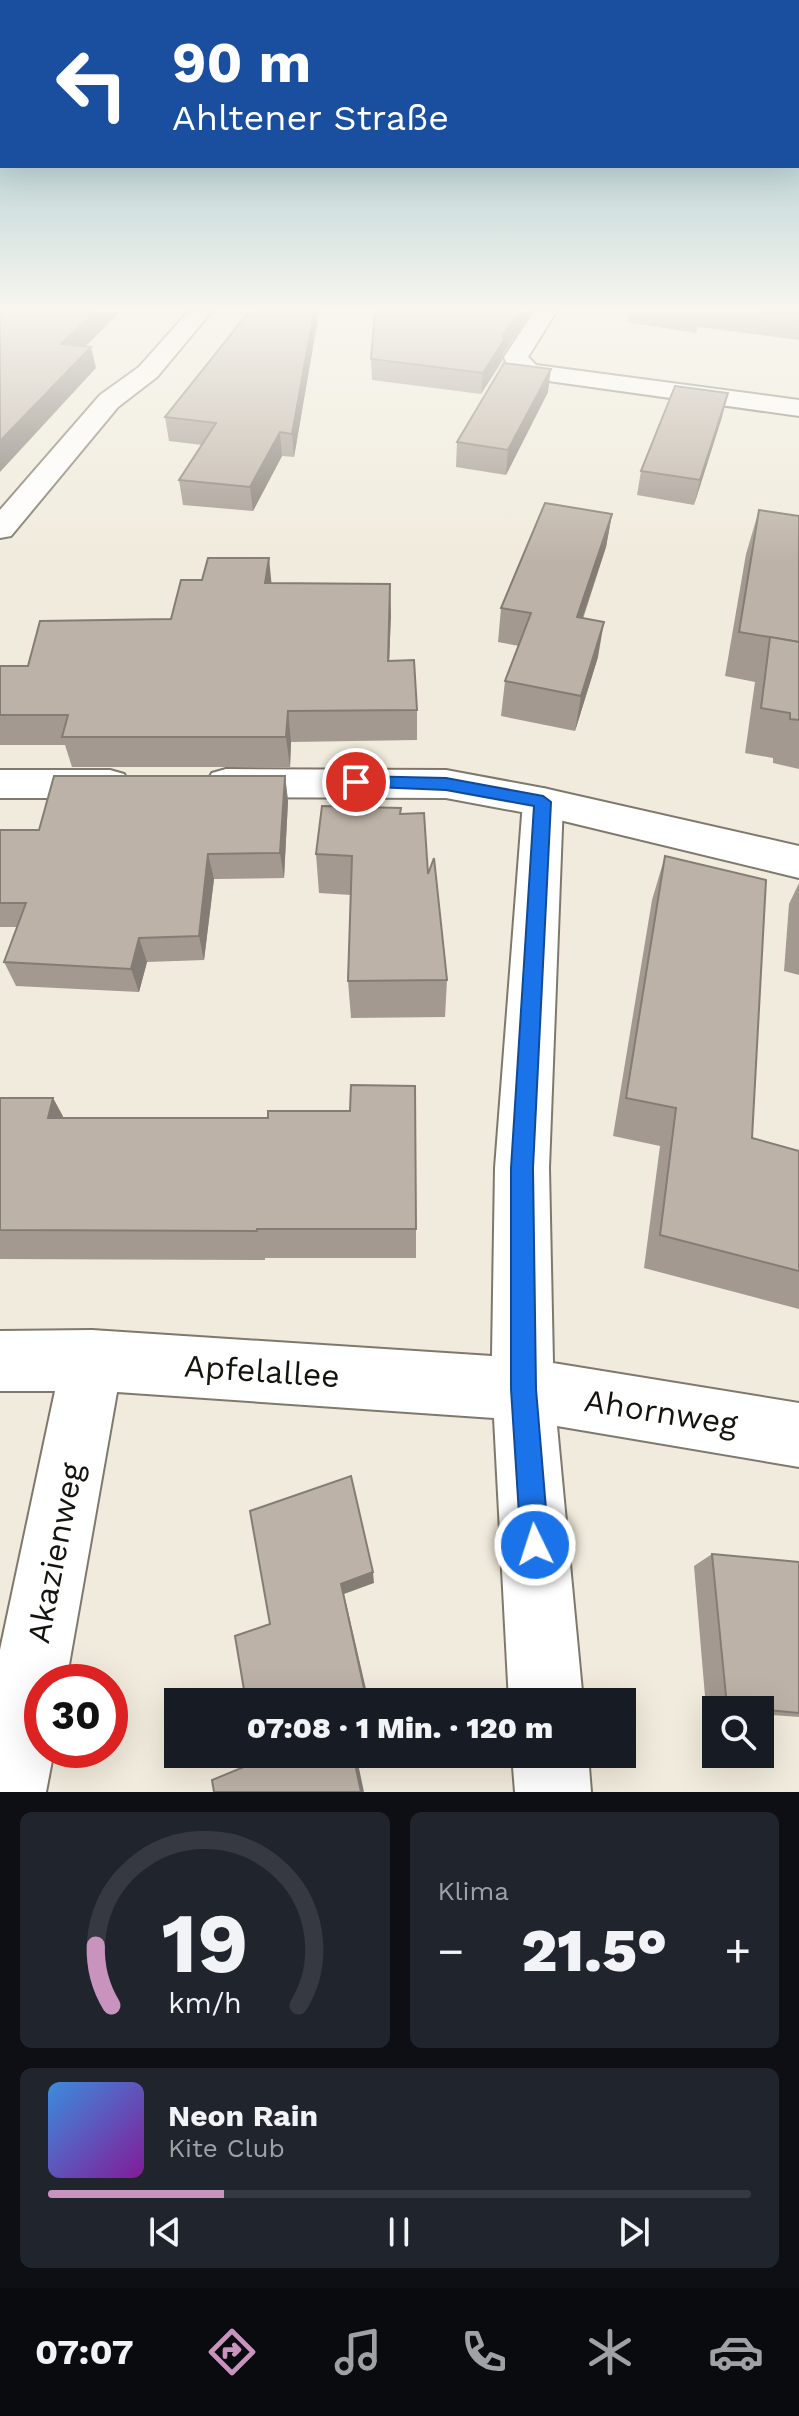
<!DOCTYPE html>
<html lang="de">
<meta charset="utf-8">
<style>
body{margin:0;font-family:"Work Sans",sans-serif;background:#20242c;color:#f1f3f6;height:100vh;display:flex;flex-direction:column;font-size:30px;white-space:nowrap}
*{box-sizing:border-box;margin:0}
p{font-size:26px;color:#9ea1a6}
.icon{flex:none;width:44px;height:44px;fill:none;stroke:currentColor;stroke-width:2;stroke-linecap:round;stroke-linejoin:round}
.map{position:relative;height:1792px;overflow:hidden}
.side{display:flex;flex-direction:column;gap:20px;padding:20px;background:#0d0f14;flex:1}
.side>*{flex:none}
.top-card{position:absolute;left:0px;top:0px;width:800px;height:168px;box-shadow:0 8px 32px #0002;background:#1a4fa0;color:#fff;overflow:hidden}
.controls{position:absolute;left:702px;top:1696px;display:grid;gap:16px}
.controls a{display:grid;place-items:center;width:72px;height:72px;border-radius:0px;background:#171b24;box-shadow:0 8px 32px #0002;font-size:40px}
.speed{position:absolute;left:24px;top:1664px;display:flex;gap:16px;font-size:40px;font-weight:700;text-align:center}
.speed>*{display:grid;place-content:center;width:104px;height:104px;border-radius:50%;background:#171b24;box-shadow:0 8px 32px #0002;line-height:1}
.speed .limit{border:12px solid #d22;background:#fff;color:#111}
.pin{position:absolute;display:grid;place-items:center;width:68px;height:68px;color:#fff;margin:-34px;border:4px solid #fff;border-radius:50%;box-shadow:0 2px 8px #0007}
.me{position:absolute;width:88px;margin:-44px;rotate:356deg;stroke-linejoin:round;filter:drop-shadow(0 0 6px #0008)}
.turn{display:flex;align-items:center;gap:28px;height:168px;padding:0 40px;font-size:36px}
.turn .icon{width:104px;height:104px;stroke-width:2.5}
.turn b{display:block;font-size:56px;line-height:68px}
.big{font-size:60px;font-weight:800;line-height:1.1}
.side .widget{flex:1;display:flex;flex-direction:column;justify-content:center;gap:12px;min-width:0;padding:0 28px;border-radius:12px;background:#20242c}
.side .dial{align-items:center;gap:0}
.dial svg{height:208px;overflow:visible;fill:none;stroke:#363941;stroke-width:7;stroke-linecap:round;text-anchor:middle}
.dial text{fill:#f1f3f6;stroke:none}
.song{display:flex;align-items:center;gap:24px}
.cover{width:96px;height:96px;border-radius:12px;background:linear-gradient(135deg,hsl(210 70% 55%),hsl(290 70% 35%))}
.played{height:8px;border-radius:4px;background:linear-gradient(90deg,#c894be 25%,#363941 25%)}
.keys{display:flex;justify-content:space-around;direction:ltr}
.heat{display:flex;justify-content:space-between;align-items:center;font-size:44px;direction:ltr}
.side .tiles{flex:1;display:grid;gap:20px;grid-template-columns:1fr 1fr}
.widget:last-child{grid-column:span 2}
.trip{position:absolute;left:164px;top:1688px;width:472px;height:80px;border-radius:0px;background:#171b24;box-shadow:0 8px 32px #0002;font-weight:800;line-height:80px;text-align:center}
.dock{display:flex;height:128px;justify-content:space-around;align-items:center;background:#090b0e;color:#9ea1a6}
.dock .icon{width:56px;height:56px}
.dock .active{color:#c894be}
.dock b{font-size:36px;color:#f1f3f6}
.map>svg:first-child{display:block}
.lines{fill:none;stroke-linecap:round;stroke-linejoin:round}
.minor-casing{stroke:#7e796c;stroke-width:4}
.major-casing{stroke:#7e796c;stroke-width:4}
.minor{fill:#fff;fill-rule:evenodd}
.major{fill:#fff;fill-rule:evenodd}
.wall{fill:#a39990}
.shaded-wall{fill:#847d75}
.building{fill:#bdb2a7;stroke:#847d75;stroke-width:2}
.route{fill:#1a73e8;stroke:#114b97;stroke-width:2}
.labels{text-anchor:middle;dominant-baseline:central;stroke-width:6;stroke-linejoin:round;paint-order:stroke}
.near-street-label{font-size:32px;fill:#15130e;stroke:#fff}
</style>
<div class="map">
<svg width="799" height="1792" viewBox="0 0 799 1792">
<rect width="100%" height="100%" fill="#f0ebdc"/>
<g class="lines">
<defs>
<g id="minor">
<polygon points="188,312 211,312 157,377 118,407 11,536 0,538 0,510 100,395 139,367"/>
<polygon points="534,312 556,312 528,357 536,365 799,400 799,416 520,377 509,370 504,357"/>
<polygon points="543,788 557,792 563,802 549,1168 553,1363 799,1403 799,1467 557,1426 583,1702 509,1702 494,1418 117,1392 66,1682 42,1682 42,1750 54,1750 46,1792 0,1792 0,1650 55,1391 0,1391 0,1331 92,1330 492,1356 495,1168 523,802 529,792"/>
<polygon points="512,1754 588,1754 591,1792 515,1792"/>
</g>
<g id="major">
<polygon points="226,769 446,770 543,788 799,846 799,878 543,816 446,798 226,797 212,793 206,783 212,773"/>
<polygon points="0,770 110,770 124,774 130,784 124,794 110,798 0,798"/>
</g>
</defs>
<!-- minor casing -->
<use href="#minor" class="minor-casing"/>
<!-- major casing -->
<use href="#major" class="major-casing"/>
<!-- minor -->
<use href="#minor" class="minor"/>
<!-- major -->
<use href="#major" class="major"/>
</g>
<!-- wall -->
<g class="wall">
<polygon points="260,312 319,312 294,457 282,456 253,511 183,505 179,480 202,445 169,441 165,417"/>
<polygon points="629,312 799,312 799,340 698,327 696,333 627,322"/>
<polygon points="503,354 502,361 481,394 372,380 371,359"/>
<polygon points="548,392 506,475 456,467 457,442"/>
<polygon points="722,417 694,505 637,495 641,471"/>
<polygon points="759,510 799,516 799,769 773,763 773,758 745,753 755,682 725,676 746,554"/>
<polygon points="612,514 606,547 583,619 598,657 575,731 501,716 505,681 519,646 498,642 501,608"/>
<polygon points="272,583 391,613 389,661 417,710 417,740 291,742 290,767 72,767 65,745 0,745 0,666 28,666 171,619"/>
<polygon points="285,776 288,801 284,878 214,879 204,960 147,962 139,992 16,986 4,962 17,927 0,927 0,830 39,830"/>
<polygon points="401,814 428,874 447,980 445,1017 351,1018 348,981 351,895 319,893 316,854"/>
<polygon points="665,856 752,1138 799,1151 799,1309 644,1268 660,1146 613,1136 652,900"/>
<polygon points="799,883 799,975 784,971 789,904"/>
<polygon points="0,1098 53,1098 64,1118 416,1229 416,1258 265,1258 265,1260 0,1259"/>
<polygon points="712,1554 799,1562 799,1717 760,1714 760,1710 722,1710 706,1708 694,1566"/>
</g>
<!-- shaded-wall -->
<g class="shaded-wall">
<polygon points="94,312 120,312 66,366 61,344"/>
<polygon points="314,312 319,312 294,457 292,434"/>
<polygon points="520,312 532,312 503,354 502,361 481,394 483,373 503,335"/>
<polygon points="91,347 96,368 0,472 0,441"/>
<polygon points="551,369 548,392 506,475 508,450"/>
<polygon points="728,393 722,417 694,505 700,480"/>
<polygon points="280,432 282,456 253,511 250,487"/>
<polygon points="612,514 606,547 571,652 577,617"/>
<polygon points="269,558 272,588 265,583"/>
<polygon points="390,584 391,613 388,691 388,661"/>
<polygon points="604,622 598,657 575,731 581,696"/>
<polygon points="288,711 291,742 290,767 286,737"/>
<polygon points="285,776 288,801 284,878 280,853"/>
<polygon points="208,854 214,879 204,960 199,936"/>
<polygon points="139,938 147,962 139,992 131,969"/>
<polygon points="53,1098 71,1132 48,1118"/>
<polygon points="373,1572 374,1583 344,1594 369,1702 367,1702 341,1584"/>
<polygon points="353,1754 356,1754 364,1792 361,1792"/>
</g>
<!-- building -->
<g class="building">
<polygon points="0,312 94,312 61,344 91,347 0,441"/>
<polygon points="260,312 314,312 292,434 280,432 250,487 179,480 216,423 165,417 248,313 258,314"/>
<polygon points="375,312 520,312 503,335 504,340 483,373 371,359"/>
<polygon points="762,312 799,312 799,316"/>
<polygon points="504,363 551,369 508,450 457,442"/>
<polygon points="675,386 728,393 700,480 641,471"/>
<polygon points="545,503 612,514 577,617 604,622 581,696 505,681 531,613 501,608"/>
<polygon points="759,510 799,516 799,642 739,632"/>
<polygon points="208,558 269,558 265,583 390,584 388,661 414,660 417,710 288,711 286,737 62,737 68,715 0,715 0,666 28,666 40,621 171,619 181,580 202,580"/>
<polygon points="770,637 799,642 799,720 790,719 790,713 761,708"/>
<polygon points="54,776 285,776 280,853 208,854 199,936 139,938 131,969 4,962 26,903 0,903 0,830 39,830"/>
<polygon points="322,806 401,808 400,814 424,813 428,874 434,858 447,980 348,981 352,856 316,854"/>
<polygon points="665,856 766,880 752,1138 799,1151 799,1271 660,1235 676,1108 626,1098"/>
<polygon points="351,1085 415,1086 416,1229 257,1229 257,1231 0,1230 0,1098 53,1098 48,1118 268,1118 268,1111 350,1111"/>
<polygon points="351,1476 373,1572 341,1584 367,1702 246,1702 235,1636 270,1624 250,1511"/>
<polygon points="712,1554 799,1562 799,1713 727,1706"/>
<polygon points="254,1754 353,1754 361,1792 214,1792 212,1780 256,1762"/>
</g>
<!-- sky -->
<linearGradient id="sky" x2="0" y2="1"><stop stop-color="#85b5bf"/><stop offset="0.55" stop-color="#f8f6ef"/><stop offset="1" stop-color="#f8f6ef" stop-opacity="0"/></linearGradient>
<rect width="799" height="563" fill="url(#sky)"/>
<!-- route -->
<polygon class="route" points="356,776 446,778 543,796 551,802 533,1168 536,1389 549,1545 545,1555 535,1559 525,1555 521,1545 511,1389 511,1168 534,806 446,790 350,786 347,782 350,778"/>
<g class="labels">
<!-- near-street labels -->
<g class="near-street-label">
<text transform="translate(262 1371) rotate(4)">Apfelallee</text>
<text transform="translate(661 1412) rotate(9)">Ahornweg</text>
<text transform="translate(55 1553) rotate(-79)">Akazienweg</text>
</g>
</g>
</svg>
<div class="controls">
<a><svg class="icon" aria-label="search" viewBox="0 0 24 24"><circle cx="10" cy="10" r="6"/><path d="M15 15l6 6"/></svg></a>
</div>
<div class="speed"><div class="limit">30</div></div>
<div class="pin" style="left:356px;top:782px;background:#d93025"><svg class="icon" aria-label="arrive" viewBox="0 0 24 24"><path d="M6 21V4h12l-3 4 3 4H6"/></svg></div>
<svg class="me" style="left:535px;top:1545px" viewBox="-20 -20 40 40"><circle r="17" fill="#1a73e8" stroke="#fff" stroke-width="3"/><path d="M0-11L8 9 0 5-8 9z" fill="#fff"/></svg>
<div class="trip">07:08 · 1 Min. · 120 m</div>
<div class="top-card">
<div class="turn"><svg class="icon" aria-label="left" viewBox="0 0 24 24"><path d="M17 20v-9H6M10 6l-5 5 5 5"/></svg><div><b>90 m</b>Ahltener Straße</div></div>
</div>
</div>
<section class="side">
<div class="tiles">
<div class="widget dial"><svg viewBox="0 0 100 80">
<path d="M14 69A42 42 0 1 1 86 69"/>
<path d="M14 69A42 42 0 0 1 8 46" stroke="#c894be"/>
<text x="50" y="56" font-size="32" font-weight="700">19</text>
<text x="50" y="72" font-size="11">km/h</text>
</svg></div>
<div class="widget"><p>Klima</p>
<div class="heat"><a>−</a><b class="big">21.5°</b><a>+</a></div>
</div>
<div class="widget">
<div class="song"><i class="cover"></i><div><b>Neon Rain</b><p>Kite Club</p></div></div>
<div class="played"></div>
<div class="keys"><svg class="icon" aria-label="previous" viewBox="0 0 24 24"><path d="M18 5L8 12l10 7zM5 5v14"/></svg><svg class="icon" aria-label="pause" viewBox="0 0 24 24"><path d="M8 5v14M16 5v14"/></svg><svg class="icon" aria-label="next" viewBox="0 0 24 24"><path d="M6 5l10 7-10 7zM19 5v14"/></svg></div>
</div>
</div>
</section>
<nav class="dock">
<b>07:07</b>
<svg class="icon active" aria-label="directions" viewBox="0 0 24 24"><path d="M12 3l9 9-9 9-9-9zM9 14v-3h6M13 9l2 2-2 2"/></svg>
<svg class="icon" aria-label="music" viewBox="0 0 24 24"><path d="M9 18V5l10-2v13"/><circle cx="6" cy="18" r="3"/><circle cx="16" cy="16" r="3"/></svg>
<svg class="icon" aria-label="phone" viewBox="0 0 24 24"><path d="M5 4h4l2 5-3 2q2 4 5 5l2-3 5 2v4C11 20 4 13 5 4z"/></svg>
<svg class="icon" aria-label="climate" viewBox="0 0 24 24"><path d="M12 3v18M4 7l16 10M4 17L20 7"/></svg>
<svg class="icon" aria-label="car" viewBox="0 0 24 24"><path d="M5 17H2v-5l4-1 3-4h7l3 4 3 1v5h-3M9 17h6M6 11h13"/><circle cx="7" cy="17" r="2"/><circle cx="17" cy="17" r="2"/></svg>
</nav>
